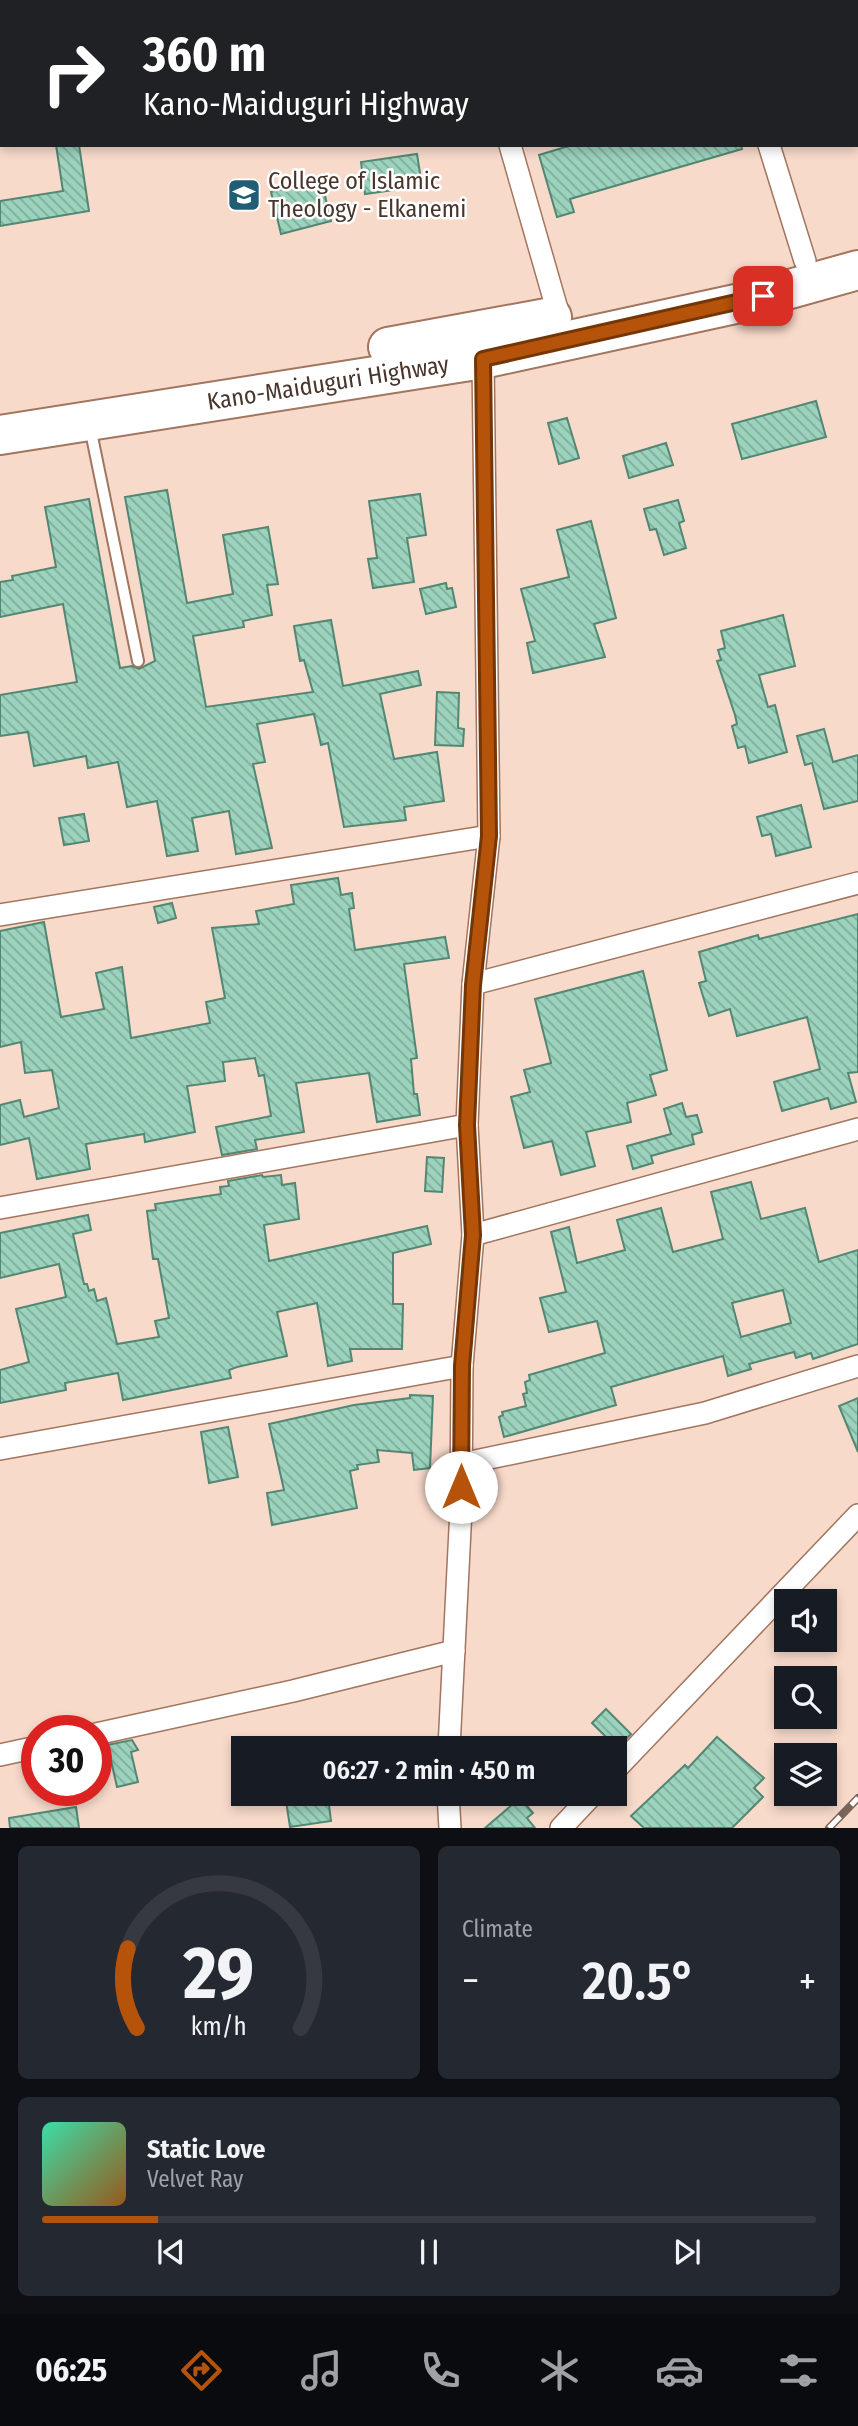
<!DOCTYPE html>
<meta charset="utf-8">
<style>
body{margin:0;font-family:"Fira Sans Condensed",sans-serif;background:#242831;color:#f1f3f6;height:100vh;display:flex;flex-direction:column;font-size:26px;white-space:nowrap}
*{box-sizing:border-box;margin:0}
p{font-size:23px;color:#9ea1a6}
.icon{flex:none;width:38px;height:38px;fill:none;stroke:currentColor;stroke-width:2;stroke-linecap:round;stroke-linejoin:round}
.map{position:relative;height:1828px;overflow:hidden}
.drawer{display:flex;flex-direction:column;gap:18px;padding:18px;background:#0d0f14;flex:1}
.drawer>*{flex:none}
.banner{position:absolute;left:0px;top:0px;width:859px;height:147px;box-shadow:0 4px 10px #0003;background:#202124;color:#fff;overflow:hidden}
.buttons{position:absolute;left:774px;top:1589px;display:grid;gap:14px}
.buttons a{display:grid;place-items:center;width:63px;height:63px;border-radius:0px;background:#171b24;box-shadow:0 4px 10px #0003;font-size:35px}
.speed{position:absolute;left:21px;top:1715px;display:flex;gap:14px;font-size:35px;font-weight:700;text-align:center}
.speed>*{display:grid;place-content:center;width:91px;height:91px;border-radius:50%;background:#171b24;box-shadow:0 4px 10px #0003;line-height:1}
.speed .limit{border:10px solid #d22;background:#fff;color:#111}
.pin{position:absolute;display:grid;place-items:center;width:60px;height:60px;color:#fff;margin:-30px;border-radius:14px;box-shadow:0 4px 10px #0006}
.me{position:absolute;width:77px;margin:-38px;rotate:0deg;stroke-linejoin:round;filter:drop-shadow(0 0 5px #0008)}
.turn{display:flex;align-items:center;gap:24px;height:147px;padding:0 28px;font-size:32px}
.turn .icon{width:91px;height:91px;stroke-width:2.5}
.turn b{display:block;font-size:49px;line-height:60px}
.big{font-size:52px;font-weight:600;line-height:1.1}
.drawer .tile{flex:1;display:flex;flex-direction:column;justify-content:center;gap:10px;min-width:0;padding:0 24px;border-radius:10px;background:#242831}
.drawer .dial{align-items:center;gap:0}
.dial svg{height:182px;overflow:visible;fill:none;stroke:#363941;stroke-width:7;stroke-linecap:round;text-anchor:middle}
.dial text{fill:#f1f3f6;stroke:none}
.song{display:flex;align-items:center;gap:21px}
.cover{width:84px;height:84px;border-radius:10px;background:linear-gradient(135deg,hsl(160 70% 55%),hsl(30 70% 35%))}
.played{height:7px;border-radius:4px;background:linear-gradient(90deg,#b45309 15%,#363941 15%)}
.keys{display:flex;justify-content:space-around;direction:ltr}
.heat{display:flex;justify-content:space-between;align-items:center;font-size:38px;direction:ltr}
.drawer .tiles{flex:1;display:grid;gap:18px;grid-template-columns:1fr 1fr}
.tile:last-child{grid-column:span 2}
.trip{position:absolute;left:231px;top:1736px;width:396px;height:70px;border-radius:0px;background:#171b24;box-shadow:0 4px 10px #0003;font-weight:600;line-height:70px;text-align:center}
.tabs{display:flex;height:112px;justify-content:space-around;align-items:center;background:#090b0e;color:#9ea1a6}
.tabs .icon{width:49px;height:49px}
.tabs .active{color:#b45309}
.tabs b{font-size:32px;color:#f1f3f6}
.map>svg:first-child{display:block}
.building{fill:url(#building-back-hatch);stroke:#528773;stroke-width:2;fill-rule:evenodd}
.lines{fill:none;stroke-linecap:round;stroke-linejoin:round}
.lane-casing{stroke:#a2755e;stroke-width:14}
.street-casing{stroke:#a2755e;stroke-width:24}
.highway-casing{stroke:#a2755e;stroke-width:42}
.lane{stroke:#fff;stroke-width:10}
.street{stroke:#fff;stroke-width:21}
.highway{stroke:#fff;stroke-width:38}
.rail-casing{stroke:#7b6459;stroke-width:8}
.rail{stroke:#fff;stroke-width:5;stroke-dasharray:16;stroke-linecap:butt}
.route-casing{stroke:#753606;stroke-width:18}
.route{stroke:#b45309;stroke-width:12}
.labels{text-anchor:middle;dominant-baseline:central;stroke-width:5;stroke-linejoin:round;paint-order:stroke}
.poi-label{font-size:24px;fill:#49352b;stroke:#fff;text-anchor:start}
.street-label{font-size:24px;fill:#49352b;stroke:#fff}
</style>
<div class="map">
<svg width="858" height="1828" viewBox="0 0 858 1828">
<defs>
<pattern id="building-back-hatch" width="6" height="6" patternUnits="userSpaceOnUse" patternTransform="scale(1.75)"><rect width="6" height="6" fill="#9cd3bd"/><path d="M-1 5l2 2M0 0l6 6M5-1l2 2" fill="none" stroke="#81ac9a"/></pattern>
</defs>
<rect width="100%" height="100%" fill="#f8dacb"/>
<!-- building -->
<g class="building">
<polygon points="56,145 79,145 89,211 0,226 0,201 63,191"/>
<polygon points="572,145 741,145 742,149 570,199 574,212 557,217 539,155"/>
<polygon points="417,154 422,186 365,194 361,162"/>
<polygon points="321,179 331,221 281,234 271,192"/>
<polygon points="816,401 826,437 742,459 732,424"/>
<polygon points="567,418 579,458 559,464 548,423"/>
<polygon points="666,443 673,465 629,478 623,456"/>
<polygon points="167,490 187,603 233,594 223,535 268,527 278,584 267,585 272,615 243,621 244,627 193,636 206,707 313,692 304,660 300,661 294,626 331,620 343,686 418,671 421,685 380,694 394,759 437,752 444,801 404,807 406,820 344,827 328,743 321,745 314,714 257,724 265,762 253,764 272,848 236,854 229,811 192,818 198,851 167,856 157,801 127,807 118,762 88,768 86,756 34,766 28,732 0,736 0,695 77,682 63,604 0,617 0,582 13,580 12,576 56,567 45,507 89,499 120,668 132,666 139,669 155,661 125,497"/>
<polygon points="420,494 426,535 407,538 414,582 373,588 368,559 377,558 369,501"/>
<polygon points="678,500 684,521 679,523 686,548 664,555 656,529 650,530 644,509"/>
<polygon points="591,521 616,618 594,624 605,657 533,673 527,643 535,641 521,589 569,577 557,530"/>
<polygon points="446,583 447,589 452,588 456,607 426,614 420,589"/>
<polygon points="783,615 795,666 759,675 768,707 775,705 787,752 749,763 745,746 738,748 732,726 737,724 735,715 717,661 721,660 718,650 725,648 721,631"/>
<polygon points="437,692 459,693 458,728 464,729 463,746 435,745"/>
<polygon points="824,729 833,762 858,755 858,801 824,809 812,763 805,765 797,736"/>
<polygon points="801,805 811,847 776,856 771,834 762,836 757,817"/>
<polygon points="84,814 89,841 64,845 59,818"/>
<polygon points="338,878 341,895 352,893 354,908 349,909 355,950 445,937 449,958 404,964 417,1058 411,1059 414,1094 417,1094 420,1115 377,1122 369,1073 296,1083 304,1132 255,1140 257,1149 222,1155 216,1127 271,1116 264,1075 259,1076 255,1058 223,1062 225,1081 187,1086 195,1132 145,1142 144,1134 86,1144 90,1169 37,1179 29,1138 0,1145 0,1105 20,1100 24,1117 59,1108 52,1070 25,1073 21,1042 0,1047 0,931 44,922 61,1017 104,1009 96,973 122,967 131,1038 210,1023 206,1002 225,998 212,928 259,924 256,911 294,904 291,885"/>
<polygon points="172,903 176,918 158,923 154,907"/>
<polygon points="858,914 858,1072 848,1073 856,1102 831,1109 828,1098 782,1111 774,1082 820,1069 807,1017 737,1036 730,1009 709,1016 699,983 706,981 699,952 758,935 759,939"/>
<polygon points="643,971 667,1070 650,1075 656,1095 627,1103 631,1122 586,1132 595,1166 561,1175 552,1141 524,1148 511,1097 530,1092 524,1070 551,1063 535,999"/>
<polygon points="682,1103 686,1117 697,1115 702,1132 692,1135 694,1144 651,1156 653,1163 633,1169 627,1146 671,1134 664,1109"/>
<polygon points="427,1157 444,1158 442,1192 425,1191"/>
<polygon points="262,1175 263,1177 281,1175 282,1185 295,1183 299,1219 264,1225 269,1261 427,1226 431,1244 393,1253 393,1304 403,1304 402,1349 350,1349 352,1361 328,1366 317,1303 277,1312 287,1356 237,1367 229,1370 231,1378 123,1400 118,1373 65,1383 66,1390 0,1403 0,1370 29,1362 16,1309 66,1297 59,1264 0,1278 0,1233 88,1215 91,1230 73,1234 84,1284 87,1284 89,1291 94,1289 97,1301 106,1298 117,1344 159,1337 155,1321 169,1318 158,1259 153,1259 147,1211 156,1210 155,1204 221,1194 220,1187 229,1186 228,1181"/>
<path d="M751 1182 761 1219 805 1208 819 1262 858 1250V1344L813 1359 811 1353 796 1358 794 1352 749 1364 751 1369 728 1376 723 1356 611 1387 616 1405 504 1437 499 1417 503 1415 502 1412 526 1406 523 1394 527 1393 525 1382 530 1380 529 1375 605 1353 597 1321 549 1332 540 1298 566 1292 551 1232 569 1227 577 1263 625 1250 617 1220 661 1208 673 1252 723 1239 711 1192ZM783 1290 791 1323 741 1337 732 1303Z"/>
<polygon points="410,1395 433,1396 430,1468 414,1470 412,1453 377,1450 379,1462 357,1465 358,1469 350,1471 357,1508 272,1525 267,1493 284,1490 269,1424 354,1405 410,1398"/>
<polygon points="858,1398 858,1452 839,1406"/>
<polygon points="228,1427 238,1477 209,1483 201,1432"/>
<polygon points="606,1709 631,1734 617,1748 592,1723"/>
<polygon points="717,1737 764,1778 754,1788 763,1797 732,1828 644,1828 631,1816 685,1765 688,1768"/>
<polygon points="132,1740 138,1750 131,1752 138,1782 117,1787 110,1756 103,1758 97,1747"/>
<polygon points="304,1794 317,1794 318,1799 328,1797 331,1821 290,1827 286,1801 294,1800 293,1795"/>
<polygon points="520,1798 533,1813 527,1818 535,1828 485,1828"/>
<polygon points="76,1807 79,1828 10,1828 9,1818"/>
</g>
<g class="lines">
<defs>
<polyline id="lane" points="90,427 138,661"/>
<g id="street">
<polyline points="468,0 469,2"/>
<polyline points="723,0 723,2"/>
<polyline points="510,145 559,316"/>
<polyline points="769,145 805,261"/>
<polyline points="0,915 489,836"/>
<polyline points="473,984 858,883"/>
<polyline points="0,1208 467,1125"/>
<polyline points="473,1235 858,1129"/>
<polyline points="0,1449 462,1366"/>
<polyline points="461,1464 705,1413 858,1366"/>
<polyline points="96,1734 293,1691 454,1651"/>
<polyline points="449,1748 461,1509 462,1366 473,1235 467,1125 473,984 489,836 483,359"/>
<polyline points="0,1755 37,1747"/>
<polyline points="614,1771 858,1515"/>
<polyline points="448,1794 450,1828"/>
<polyline points="561,1828 593,1794"/>
</g>
<g id="highway">
<polyline points="388,347 552,317"/>
<polyline points="0,435 483,359 740,303 858,270"/>
</g>
</defs>
<!-- lane casing -->
<use href="#lane" class="lane-casing"/>
<!-- street casing -->
<use href="#street" class="street-casing"/>
<!-- highway casing -->
<use href="#highway" class="highway-casing"/>
<!-- lane -->
<use href="#lane" class="lane"/>
<!-- street -->
<use href="#street" class="street"/>
<!-- highway -->
<use href="#highway" class="highway"/>
<defs>
<polyline id="rail" points="829,1828 858,1798"/>
</defs>
<!-- rail casing -->
<use href="#rail" class="rail-casing"/>
<!-- rail -->
<use href="#rail" class="rail"/>
</g>
<g class="lines">
<defs>
<polyline id="route" points="461,1487 462,1366 473,1235 467,1125 473,985 489,836 483,359 763,296"/>
</defs>
<!-- route casing -->
<use href="#route" class="route-casing"/>
<!-- route -->
<use href="#route" class="route"/>
</g>
<!-- icons -->
<defs>
<symbol id="school-square" viewBox="-11 -11 22 22"><rect x="-9" y="-9" width="18" height="18" rx="4" fill="#215e75" stroke="#fff"/><path d="M0-5L7-2L0 1L-7-2ZM-4 1L0 2.5L4 1V4Q0 6-4 4Z" fill="#fff"/></symbol>
</defs>
<g fill-rule="evenodd">
<use href="#school-square" x="225" y="176" width="38" height="38"/>
</g>
<g class="labels">
<!-- poi labels -->
<g class="poi-label">
<text x="268" y="181">College of Islamic<tspan x="268" dy="28">Theology - Elkanemi</tspan></text>
</g>
<!-- street labels -->
<g class="street-label">
<text transform="translate(328 383) rotate(-9)">Kano-Maiduguri Highway</text>
</g>
</g>
</svg>
<div class="buttons">
<a><svg class="icon" aria-label="sound" viewBox="0 0 24 24"><path d="M4 9h4l5-4v14l-5-4H4zM17 9q2 3 0 6"/></svg></a>
<a><svg class="icon" aria-label="search" viewBox="0 0 24 24"><circle cx="10" cy="10" r="6"/><path d="M15 15l6 6"/></svg></a>
<a><svg class="icon" aria-label="layers" viewBox="0 0 24 24"><path d="M12 4l9 5-9 5-9-5zM3 14l9 5 9-5"/></svg></a>
</div>
<div class="speed"><div class="limit">30</div></div>
<div class="pin" style="left:763px;top:296px;background:#d93025"><svg class="icon" aria-label="arrive" viewBox="0 0 24 24"><path d="M6 21V4h12l-3 4 3 4H6"/></svg></div>
<svg class="me" style="left:461px;top:1487px" viewBox="-20 -20 40 40"><circle r="19" fill="#fff"/><path d="M0-13L10 11 0 6-10 11z" fill="#b45309"/></svg>
<div class="trip">06:27 · 2 min · 450 m</div>
<div class="banner">
<div class="turn"><svg class="icon" aria-label="right" viewBox="0 0 24 24"><path d="M7 20v-9h11M14 6l5 5-5 5"/></svg><div><b>360 m</b>Kano-Maiduguri Highway</div></div>
</div>
</div>
<section class="drawer">
<div class="tiles">
<div class="tile dial"><svg viewBox="0 0 100 80">
<path d="M14 69A42 42 0 1 1 86 69"/>
<path d="M14 69A42 42 0 0 1 10 34" stroke="#b45309"/>
<text x="50" y="56" font-size="32" font-weight="700">29</text>
<text x="50" y="72" font-size="11">km/h</text>
</svg></div>
<div class="tile"><p>Climate</p>
<div class="heat"><a>−</a><b class="big">20.5°</b><a>+</a></div>
</div>
<div class="tile">
<div class="song"><i class="cover"></i><div><b>Static Love</b><p>Velvet Ray</p></div></div>
<div class="played"></div>
<div class="keys"><svg class="icon" aria-label="previous" viewBox="0 0 24 24"><path d="M18 5L8 12l10 7zM5 5v14"/></svg><svg class="icon" aria-label="pause" viewBox="0 0 24 24"><path d="M8 5v14M16 5v14"/></svg><svg class="icon" aria-label="next" viewBox="0 0 24 24"><path d="M6 5l10 7-10 7zM19 5v14"/></svg></div>
</div>
</div>
</section>
<nav class="tabs">
<b>06:25</b>
<svg class="icon active" aria-label="directions" viewBox="0 0 24 24"><path d="M12 3l9 9-9 9-9-9zM9 14v-3h6M13 9l2 2-2 2"/></svg>
<svg class="icon" aria-label="music" viewBox="0 0 24 24"><path d="M9 18V5l10-2v13"/><circle cx="6" cy="18" r="3"/><circle cx="16" cy="16" r="3"/></svg>
<svg class="icon" aria-label="phone" viewBox="0 0 24 24"><path d="M5 4h4l2 5-3 2q2 4 5 5l2-3 5 2v4C11 20 4 13 5 4z"/></svg>
<svg class="icon" aria-label="climate" viewBox="0 0 24 24"><path d="M12 3v18M4 7l16 10M4 17L20 7"/></svg>
<svg class="icon" aria-label="car" viewBox="0 0 24 24"><path d="M5 17H2v-5l4-1 3-4h7l3 4 3 1v5h-3M9 17h6M6 11h13"/><circle cx="7" cy="17" r="2"/><circle cx="17" cy="17" r="2"/></svg>
<svg class="icon" aria-label="filters" viewBox="0 0 24 24"><path d="M4 7h16M4 17h16"/><circle cx="9" cy="7" r="2"/><circle cx="15" cy="17" r="2"/></svg>
</nav>
